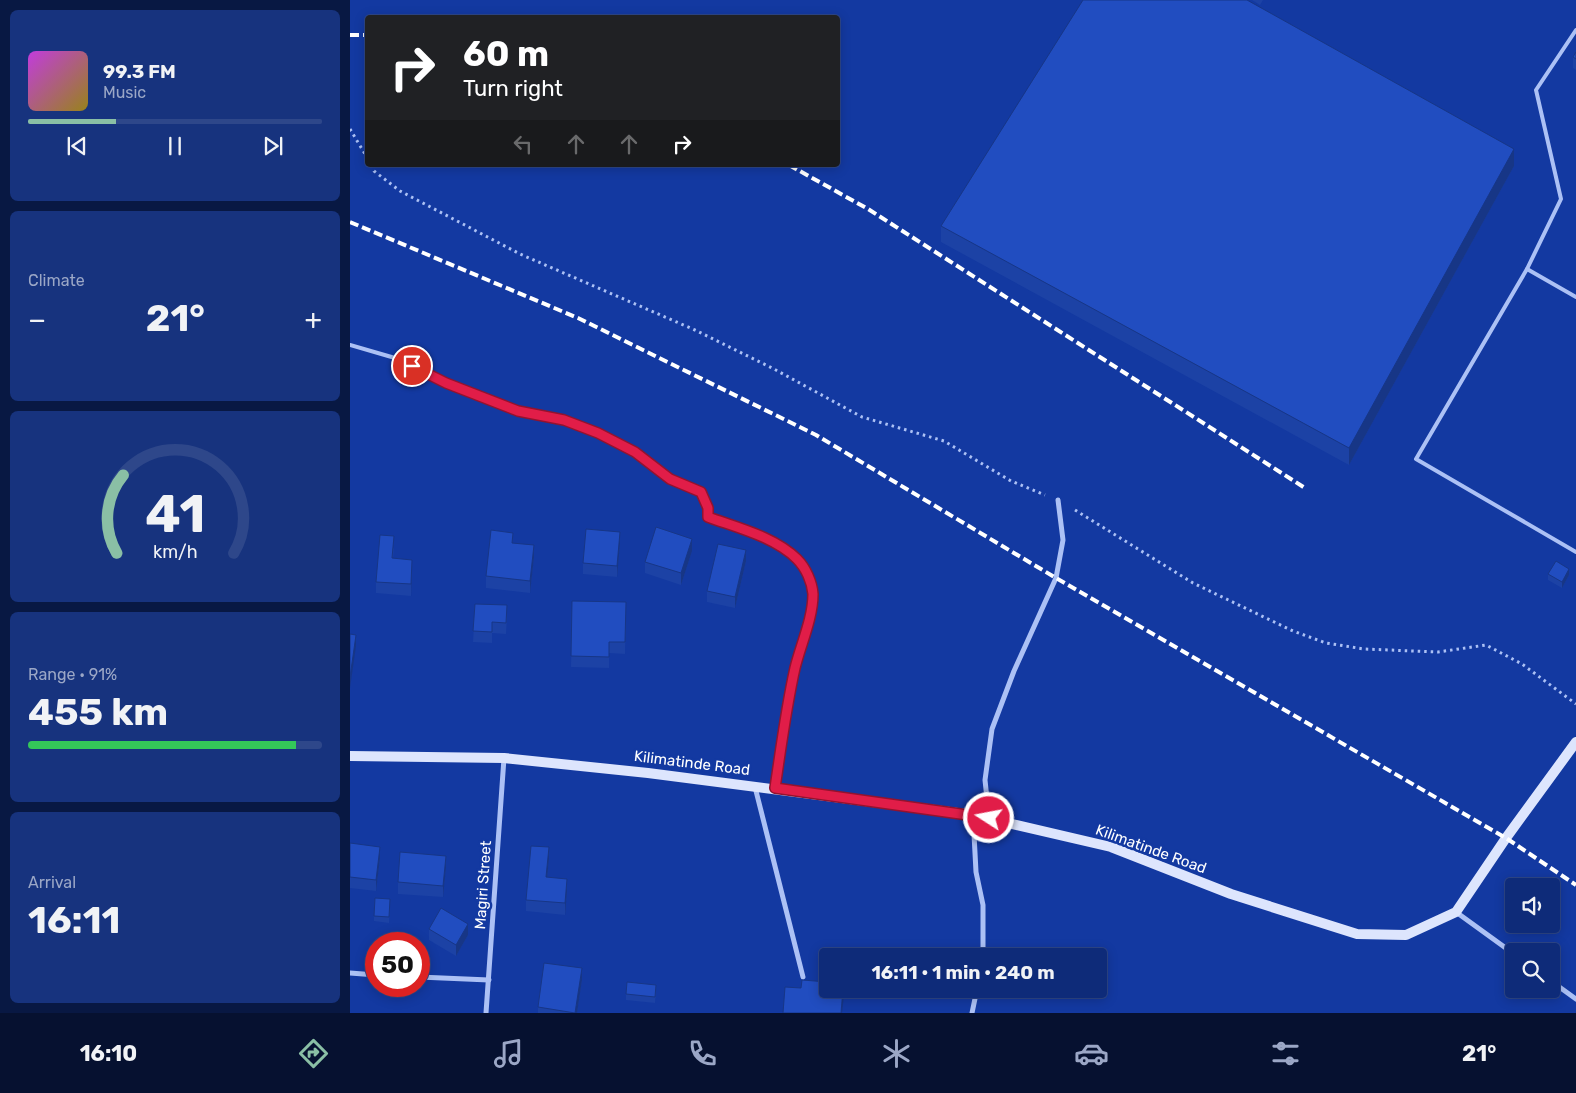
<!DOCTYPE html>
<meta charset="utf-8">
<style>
body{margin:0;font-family:Rubik,sans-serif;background:#17337e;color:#f1f3f6;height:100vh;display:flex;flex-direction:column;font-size:19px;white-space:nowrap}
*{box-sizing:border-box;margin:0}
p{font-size:16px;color:#9ba7c6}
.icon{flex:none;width:28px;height:28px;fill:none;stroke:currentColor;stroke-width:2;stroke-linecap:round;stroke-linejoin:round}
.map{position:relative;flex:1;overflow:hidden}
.side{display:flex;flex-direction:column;gap:10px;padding:10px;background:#081843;width:350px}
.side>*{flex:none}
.hud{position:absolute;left:15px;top:15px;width:475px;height:152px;border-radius:5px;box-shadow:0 2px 12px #0003,0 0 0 1px #2e478a;background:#202124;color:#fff;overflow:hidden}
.fabs{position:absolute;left:1155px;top:878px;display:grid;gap:10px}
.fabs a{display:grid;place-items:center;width:55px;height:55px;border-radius:5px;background:#0e2b79;box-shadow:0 2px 12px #0003,0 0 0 1px #2e478a;font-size:25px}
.speed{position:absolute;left:15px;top:932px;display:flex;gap:10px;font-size:25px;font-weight:700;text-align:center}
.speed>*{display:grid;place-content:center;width:65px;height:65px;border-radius:50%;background:#0e2b79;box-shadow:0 2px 12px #0003,0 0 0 1px #2e478a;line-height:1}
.speed .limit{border:8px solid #d22;background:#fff;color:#111}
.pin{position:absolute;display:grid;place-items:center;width:42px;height:42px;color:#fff;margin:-21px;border:2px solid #fff;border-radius:50%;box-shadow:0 1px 5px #0007}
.me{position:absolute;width:55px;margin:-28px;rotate:281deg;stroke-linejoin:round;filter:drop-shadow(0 0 4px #0008)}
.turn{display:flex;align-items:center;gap:18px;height:105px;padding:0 15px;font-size:22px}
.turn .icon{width:65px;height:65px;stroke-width:2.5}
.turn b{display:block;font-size:35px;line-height:42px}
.lanes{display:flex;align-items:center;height:48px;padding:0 15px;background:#0003;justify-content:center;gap:25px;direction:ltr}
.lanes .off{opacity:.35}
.big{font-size:38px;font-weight:700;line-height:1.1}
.side .card{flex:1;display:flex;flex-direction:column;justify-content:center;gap:8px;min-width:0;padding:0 18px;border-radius:8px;background:#17337e}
.side .dial{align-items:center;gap:0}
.dial svg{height:130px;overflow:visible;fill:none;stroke:#2e478a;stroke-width:7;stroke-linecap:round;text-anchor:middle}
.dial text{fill:#f1f3f6;stroke:none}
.song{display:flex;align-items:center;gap:15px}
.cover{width:60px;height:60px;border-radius:8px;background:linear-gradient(135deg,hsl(290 70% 55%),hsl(50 70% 35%))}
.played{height:5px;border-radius:2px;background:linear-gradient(90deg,#8abfa5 30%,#2e478a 30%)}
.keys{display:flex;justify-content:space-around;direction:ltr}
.heat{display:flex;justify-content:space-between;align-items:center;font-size:28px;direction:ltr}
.charge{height:8px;border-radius:4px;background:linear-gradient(90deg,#34c759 91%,#2e478a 0)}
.trip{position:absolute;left:469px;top:948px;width:288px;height:50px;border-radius:5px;background:#0e2b79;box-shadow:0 2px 12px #0003,0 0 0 1px #2e478a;font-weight:700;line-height:50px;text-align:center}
.tab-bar{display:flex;height:80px;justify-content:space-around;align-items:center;background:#061130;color:#9ba7c6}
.tab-bar .icon{width:35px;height:35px}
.tab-bar .on{color:#8abfa5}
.tab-bar b{font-size:22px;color:#f1f3f6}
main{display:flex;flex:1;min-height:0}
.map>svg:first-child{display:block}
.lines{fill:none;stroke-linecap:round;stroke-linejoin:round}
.path{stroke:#acc1f5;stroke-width:3;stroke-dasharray:2.5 4;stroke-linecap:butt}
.service{stroke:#acc1f5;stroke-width:4}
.minor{stroke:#acc1f5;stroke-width:5}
.secondary{stroke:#dde5fd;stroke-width:10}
.rail{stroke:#fff;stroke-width:4;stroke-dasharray:9 4;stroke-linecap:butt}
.wall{fill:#1c42a5}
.shaded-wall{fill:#173686}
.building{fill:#214dc0;stroke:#173686}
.route-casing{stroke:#92132f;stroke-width:12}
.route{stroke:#e11d48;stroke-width:9}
.labels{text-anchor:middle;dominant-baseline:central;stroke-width:5;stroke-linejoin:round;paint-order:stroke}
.street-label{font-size:15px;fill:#fff;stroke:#1339a1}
</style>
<main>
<section class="side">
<div class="card">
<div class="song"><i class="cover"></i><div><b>99.3 FM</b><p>Music</p></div></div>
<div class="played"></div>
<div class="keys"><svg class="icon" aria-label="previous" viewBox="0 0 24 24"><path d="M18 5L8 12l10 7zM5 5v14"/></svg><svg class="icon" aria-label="pause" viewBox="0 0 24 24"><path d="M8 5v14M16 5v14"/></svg><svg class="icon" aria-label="next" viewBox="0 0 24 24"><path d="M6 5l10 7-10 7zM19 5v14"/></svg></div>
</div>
<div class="card"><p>Climate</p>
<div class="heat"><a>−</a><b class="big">21°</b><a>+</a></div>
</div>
<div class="card dial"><svg viewBox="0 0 100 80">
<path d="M14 69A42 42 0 1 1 86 69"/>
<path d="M14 69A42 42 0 0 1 18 21" stroke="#8abfa5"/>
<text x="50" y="56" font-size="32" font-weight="700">41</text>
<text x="50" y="72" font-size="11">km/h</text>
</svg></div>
<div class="card"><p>Range · 91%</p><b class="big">455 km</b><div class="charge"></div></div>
<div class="card"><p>Arrival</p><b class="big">16:11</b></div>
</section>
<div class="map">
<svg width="1226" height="1013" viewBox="0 0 1226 1013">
<rect width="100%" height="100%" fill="#1339a1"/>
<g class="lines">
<!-- path -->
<g class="path">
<polyline points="0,129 18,159"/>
<polyline points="21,165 24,171 50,191 170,254 345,330 424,369 512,417 594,441 661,481 695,495"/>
<polyline points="725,510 843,583 943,631 976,643 1014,649 1088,652 1136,645 1172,664 1226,704"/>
</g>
<!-- service -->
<g class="service">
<polyline points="1226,30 1186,90 1211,199 1177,269 1066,459 1226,552"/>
<polyline points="1177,269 1226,297"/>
<path d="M0 345 45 358 96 383 168 411 214 420 248 433 285 452 320 479 351 492 358 508 359 517C388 528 425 537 447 559 455 567 462 582 463 594 464 618 451 644 445 668 436 707 431 747 425 788"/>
</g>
<!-- minor -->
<g class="minor">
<polyline points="405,787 453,977"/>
<polyline points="623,815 626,872 633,905 633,956"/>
<polyline points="639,818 635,780 642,729 664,671 706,578 713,540 708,500"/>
<polyline points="1106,912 1164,954"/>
<polyline points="0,973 26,975"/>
<polyline points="69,977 139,980"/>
<polyline points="1201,981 1226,999"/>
<polyline points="136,1013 154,758"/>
<polyline points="622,1013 627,989"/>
</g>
<!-- secondary -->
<polyline class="secondary" points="0,756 154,758 298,773 623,815 761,847 881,894 1007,934 1056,935 1106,912 1156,838 1226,742"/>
<!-- rail -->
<g class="rail">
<polyline points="0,35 18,35"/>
<polyline points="439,165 518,209 955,488"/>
<polyline points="0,222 228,318 466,435 706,578 1156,838 1226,885"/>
</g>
</g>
<!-- wall -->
<g class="wall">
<polygon points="902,0 913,0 910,5"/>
<polygon points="1226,52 1226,70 1223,68 1223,57"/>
<polygon points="1164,166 999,465 591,242 591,226"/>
<polygon points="163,543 184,557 180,593 136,588 136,576"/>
<polygon points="270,543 267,577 233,574 233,563"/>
<polygon points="44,547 43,559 62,571 61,596 26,593 26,582"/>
<polygon points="342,551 331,585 295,573 295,562"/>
<polygon points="396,561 385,608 357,602 357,591"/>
<polygon points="1198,574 1219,575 1212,588 1198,580"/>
<polygon points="222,601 276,602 275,654 259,653 259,668 221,667"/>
<polygon points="125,604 157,616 156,634 142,633 142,643 123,642"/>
<polygon points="0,843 30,858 26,891 0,888"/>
<polygon points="199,858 197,878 217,891 215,915 176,911 176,900"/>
<polygon points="96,867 93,897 48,894 48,882"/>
<polygon points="40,905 39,923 24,921 24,916"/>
<polygon points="79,929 118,935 106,956 79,940"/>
<polygon points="232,980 227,1013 188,1013 188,1007"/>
<polygon points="306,991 305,1003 276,1000 276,994"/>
</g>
<!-- shaded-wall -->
<g class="shaded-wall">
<polygon points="1164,149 1164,166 999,465 999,448"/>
<polygon points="270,532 270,543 267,577 267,566"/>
<polygon points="342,539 342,551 331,585 331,573"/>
<polygon points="184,545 184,557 180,593 180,581"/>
<polygon points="396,550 396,561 385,608 385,597"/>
<polygon points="62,560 62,571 61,596 61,584"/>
<polygon points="1219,569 1219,575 1212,588 1212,582"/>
<polygon points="6,635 6,646 0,688 0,677"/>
<polygon points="30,847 30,858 26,891 26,880"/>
<polygon points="199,847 199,858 196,889 196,877"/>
<polygon points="96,856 96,867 93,897 93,886"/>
<polygon points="217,879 217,891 215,915 215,903"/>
<polygon points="118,924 118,935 106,956 106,945"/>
<polygon points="232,968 232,980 227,1013 225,1013"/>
<polygon points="493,989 494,995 492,1013 491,1013"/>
</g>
<!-- building -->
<g class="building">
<polygon points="733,0 897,0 1164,149 999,448 591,226"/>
<polygon points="1226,52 1226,59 1223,57"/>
<polygon points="306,527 342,539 331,573 295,562"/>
<polygon points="236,529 270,532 267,566 233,563"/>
<polygon points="141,530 163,533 162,543 184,545 180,581 136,576"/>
<polygon points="30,535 44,536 42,558 62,560 61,584 26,582"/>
<polygon points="368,544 396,550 385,597 357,591"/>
<polygon points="1206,561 1219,569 1212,582 1198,574"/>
<polygon points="222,601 276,602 275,642 259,642 259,657 221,656"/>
<polygon points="125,604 157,605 156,623 142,622 142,632 123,631"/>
<polygon points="0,634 6,635 0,677"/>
<polygon points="0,843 30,847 26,880 0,877"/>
<polygon points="181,846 199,847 196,877 217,879 215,903 176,900"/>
<polygon points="50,852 96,856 93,886 48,882"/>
<polygon points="25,898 40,899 39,917 24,916"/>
<polygon points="91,908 118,924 106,945 79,929"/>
<polygon points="194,963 232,968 225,1013 188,1007"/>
<polygon points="452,980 478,982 478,989 493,989 491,1013 433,1013 435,987 451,988"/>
<polygon points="277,982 306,985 305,997 276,994"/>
</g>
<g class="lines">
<defs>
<path id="route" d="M62 366 96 383 168 411 214 420 248 433 285 452 320 479 351 492 358 508V517C388 528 425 537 447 559 456 568 462 582 463 594 463 618 451 644 445 668 436 708 431 748 425 788L639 818"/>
</defs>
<!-- route casing -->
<use href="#route" class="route-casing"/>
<!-- route -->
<use href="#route" class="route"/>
</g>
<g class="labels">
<!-- street labels -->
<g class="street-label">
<text transform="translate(342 763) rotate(7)">Kilimatinde Road</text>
<text transform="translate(801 849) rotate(20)">Kilimatinde Road</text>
<text transform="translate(133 885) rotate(-86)">Magiri Street</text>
</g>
</g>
</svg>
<div class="fabs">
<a><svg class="icon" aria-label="sound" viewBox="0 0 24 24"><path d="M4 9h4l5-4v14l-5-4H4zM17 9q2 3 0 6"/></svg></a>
<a><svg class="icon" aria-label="search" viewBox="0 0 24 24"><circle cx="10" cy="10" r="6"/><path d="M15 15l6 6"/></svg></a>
</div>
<div class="speed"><div class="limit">50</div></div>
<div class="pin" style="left:62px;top:366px;background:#d93025"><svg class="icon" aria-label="arrive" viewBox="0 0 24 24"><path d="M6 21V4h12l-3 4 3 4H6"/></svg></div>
<svg class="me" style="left:639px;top:818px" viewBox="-20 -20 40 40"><circle r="17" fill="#e11d48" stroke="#fff" stroke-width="3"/><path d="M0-11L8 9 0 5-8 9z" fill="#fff"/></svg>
<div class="trip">16:11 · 1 min · 240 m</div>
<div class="hud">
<div class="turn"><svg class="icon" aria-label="right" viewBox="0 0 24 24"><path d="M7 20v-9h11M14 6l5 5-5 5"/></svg><div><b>60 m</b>Turn right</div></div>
<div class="lanes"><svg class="icon off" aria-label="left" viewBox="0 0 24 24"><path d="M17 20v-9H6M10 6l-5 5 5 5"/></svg><svg class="icon off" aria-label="ahead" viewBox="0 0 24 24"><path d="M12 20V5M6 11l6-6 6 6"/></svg><svg class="icon off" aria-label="ahead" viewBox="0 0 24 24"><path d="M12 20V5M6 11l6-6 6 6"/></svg><svg class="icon" aria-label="right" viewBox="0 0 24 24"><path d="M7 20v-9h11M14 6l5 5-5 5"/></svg></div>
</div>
</div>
</main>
<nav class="tab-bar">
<b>16:10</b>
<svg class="icon on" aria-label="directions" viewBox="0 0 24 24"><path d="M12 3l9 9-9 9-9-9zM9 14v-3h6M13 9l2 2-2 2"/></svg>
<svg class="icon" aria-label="music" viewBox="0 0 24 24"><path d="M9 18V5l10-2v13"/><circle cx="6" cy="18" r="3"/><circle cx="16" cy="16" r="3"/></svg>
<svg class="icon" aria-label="phone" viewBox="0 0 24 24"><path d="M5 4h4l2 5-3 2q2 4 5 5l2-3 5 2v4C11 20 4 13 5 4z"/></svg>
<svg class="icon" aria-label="climate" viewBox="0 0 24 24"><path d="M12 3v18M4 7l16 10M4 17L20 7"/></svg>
<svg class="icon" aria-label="car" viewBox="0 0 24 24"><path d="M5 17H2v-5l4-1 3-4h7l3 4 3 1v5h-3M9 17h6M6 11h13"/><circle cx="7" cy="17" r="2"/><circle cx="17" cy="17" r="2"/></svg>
<svg class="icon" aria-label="filters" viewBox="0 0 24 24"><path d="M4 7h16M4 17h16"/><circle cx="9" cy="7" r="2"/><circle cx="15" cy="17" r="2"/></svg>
<b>21°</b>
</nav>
